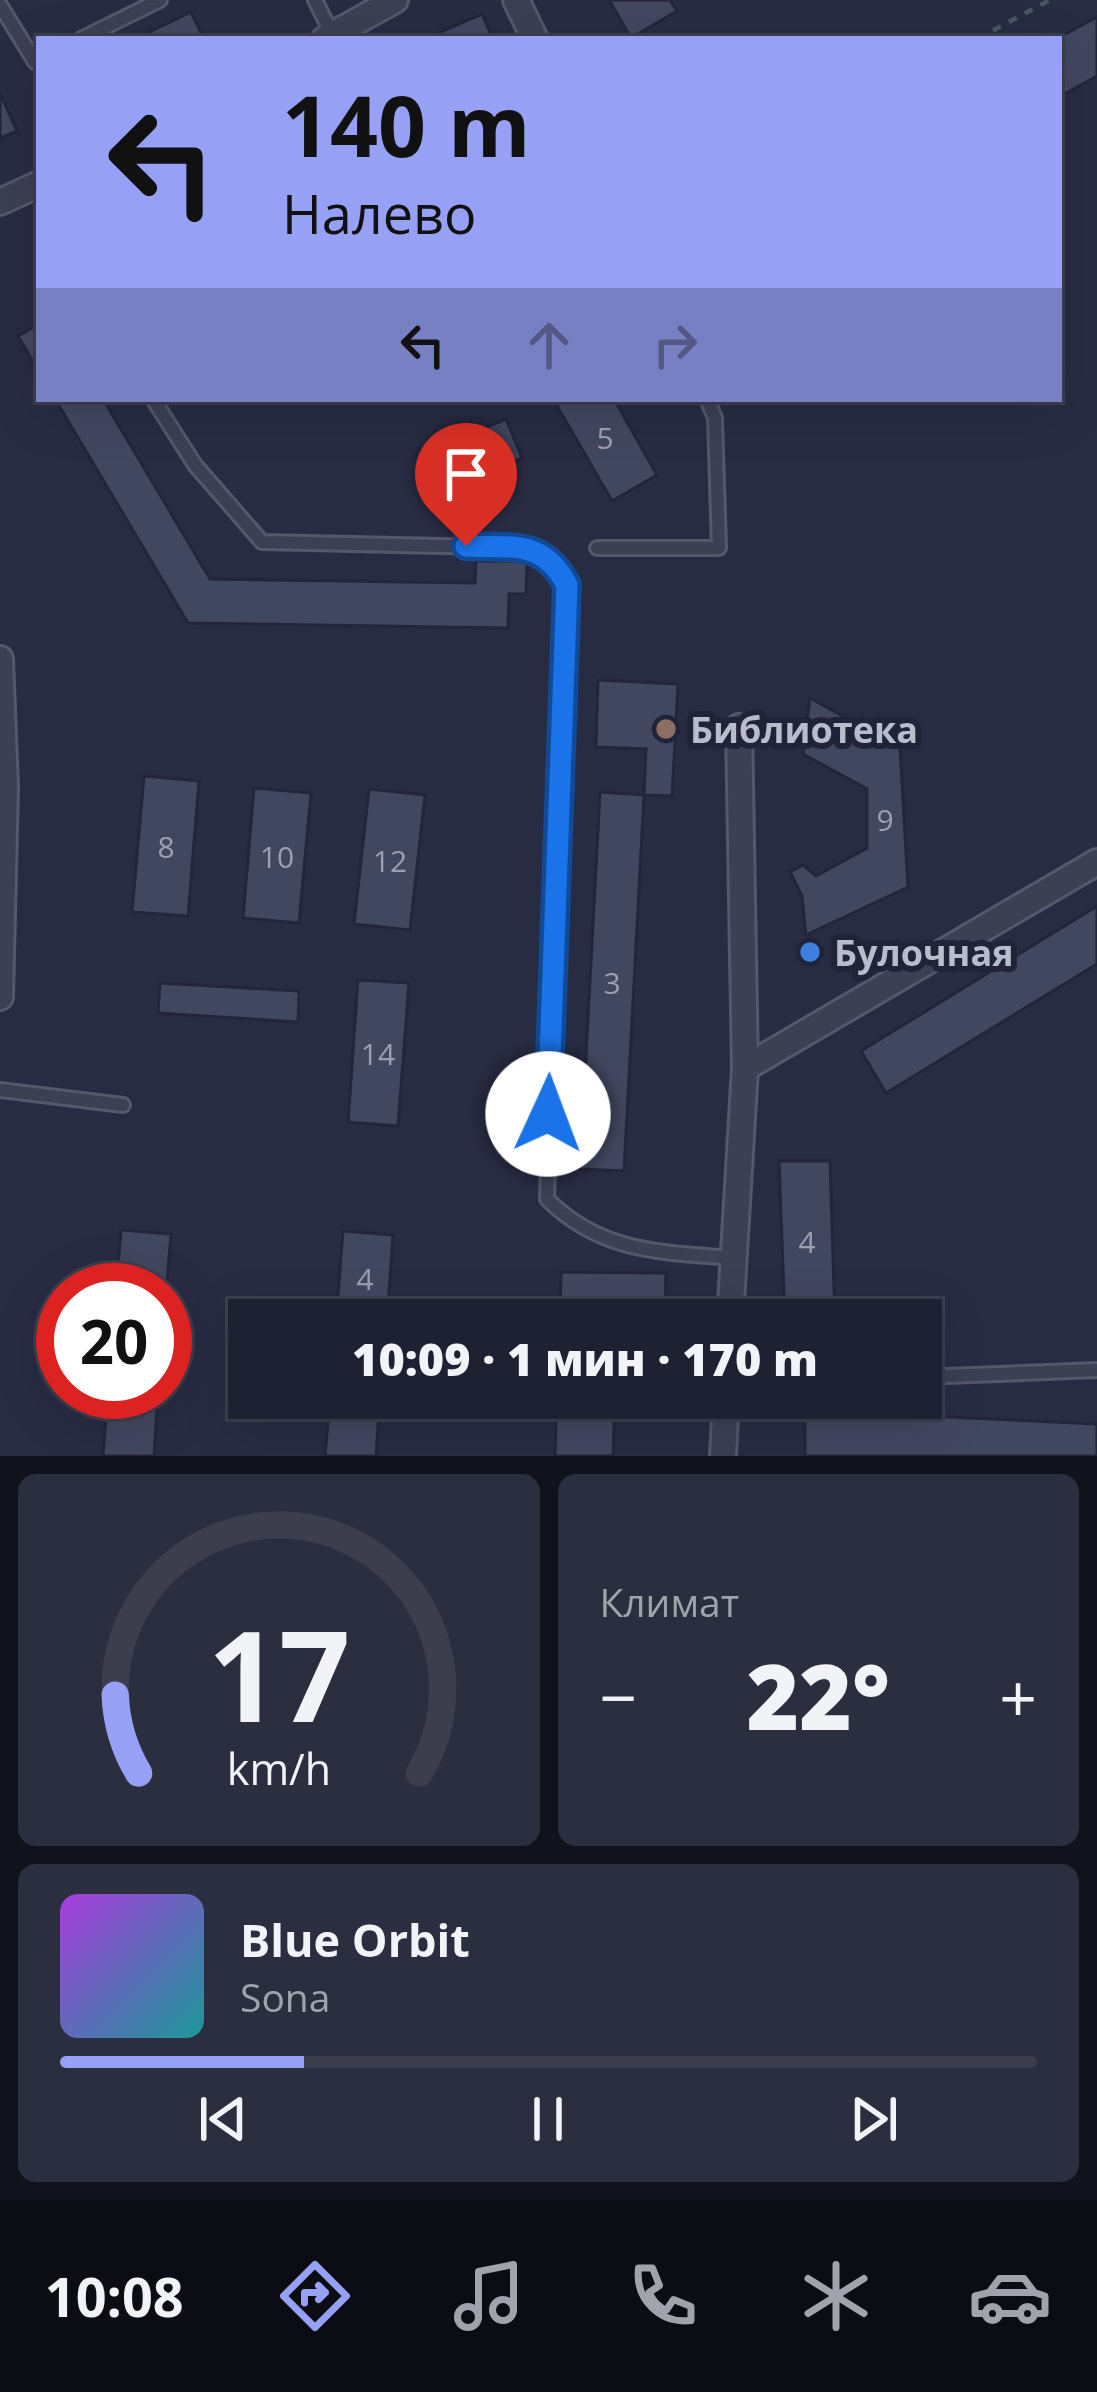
<!DOCTYPE html>
<html lang="ru">
<meta charset="utf-8">
<style>
body{margin:0;font-family:"Open Sans",sans-serif;background:#2b2e3e;color:#f1f3f6;height:100vh;display:flex;flex-direction:column;font-size:45px;white-space:nowrap}
*{box-sizing:border-box;margin:0}
p{font-size:39px;color:#a1a3ac}
.icon{flex:none;width:66px;height:66px;fill:none;stroke:currentColor;stroke-width:2;stroke-linecap:round;stroke-linejoin:round}
.map{position:relative;height:1456px;overflow:hidden}
.details{display:flex;flex-direction:column;gap:18px;padding:18px;background:#10121c;flex:1}
.details>*{flex:none}
.guide{position:absolute;left:36px;top:36px;width:1026px;height:366px;border-radius:0px;box-shadow:0 12px 48px #0002,0 0 0 3px #3c3e4d;background:#96a1f5;color:#111;overflow:hidden}
.speed{position:absolute;left:36px;top:1263px;display:flex;gap:24px;font-size:60px;font-weight:700;text-align:center}
.speed>*{display:grid;place-content:center;width:156px;height:156px;border-radius:50%;background:#1e2132;box-shadow:0 12px 48px #0002,0 0 0 3px #3c3e4d;line-height:1}
.speed .limit{border:18px solid #d22;background:#fff;color:#111}
.pin{position:absolute;display:grid;place-items:center;width:102px;height:102px;color:#fff;margin:-123px -51px;border-radius:50% 50% 50% 0;rotate:-45deg;box-shadow:0 0 12px #0007}
.pin .icon{rotate:45deg}
.me{position:absolute;width:132px;margin:-66px;rotate:2deg;stroke-linejoin:round;filter:drop-shadow(0 0 9px #0008)}
.turn{display:flex;align-items:center;gap:42px;height:252px;padding:0 48px;font-size:54px}
.turn .icon{width:156px;height:156px;stroke-width:2.5}
.turn b{display:block;font-size:84px;line-height:102px}
.lanes{display:flex;align-items:center;height:114px;padding:0 48px;background:#0003;justify-content:center;gap:60px;direction:ltr}
.lanes .off{opacity:.35}
.big{font-size:90px;font-weight:800;line-height:1.1}
.details .widget{flex:1;display:flex;flex-direction:column;justify-content:center;gap:18px;min-width:0;padding:0 42px;border-radius:18px;background:#2b2e3e}
.details .dial{align-items:center;gap:0}
.dial svg{height:312px;overflow:visible;fill:none;stroke:#3c3e4d;stroke-width:7;stroke-linecap:round;text-anchor:middle}
.dial text{fill:#f1f3f6;stroke:none}
.song{display:flex;align-items:center;gap:36px}
.cover{width:144px;height:144px;border-radius:18px;background:linear-gradient(135deg,hsl(280 70% 55%),hsl(180 70% 35%))}
.played{height:12px;border-radius:6px;background:linear-gradient(90deg,#96a1f5 25%,#3c3e4d 25%)}
.keys{display:flex;justify-content:space-around;direction:ltr}
.heat{display:flex;justify-content:space-between;align-items:center;font-size:66px;direction:ltr}
.details .tiles{flex:1;display:grid;gap:18px;grid-template-columns:1fr 1fr}
.widget:last-child{grid-column:span 2}
.trip{position:absolute;left:228px;top:1299px;width:714px;height:120px;border-radius:0px;background:#1e2132;box-shadow:0 12px 48px #0002,0 0 0 3px #3c3e4d;font-weight:800;line-height:120px;text-align:center}
.tabs{display:flex;height:192px;justify-content:space-around;align-items:center;background:#0c0d14;color:#a1a3ac}
.tabs .icon{width:84px;height:84px}
.tabs .current{color:#96a1f5}
.tabs b{font-size:54px;color:#f1f3f6}
.map>svg:first-child{display:block}
.building{fill:#424760;stroke:#23263a;stroke-width:3}
.lines{fill:none;stroke-linecap:round;stroke-linejoin:round}
.service-casing{stroke:#55576a;stroke-width:18}
.minor-casing{stroke:#55576a;stroke-width:30}
.path{stroke:#495760;stroke-width:4.5;stroke-dasharray:9 9;stroke-linecap:butt}
.service{stroke:#3c4053;stroke-width:12}
.minor{stroke:#3c4053;stroke-width:24}
.route-casing{stroke:#114b97;stroke-width:30}
.route{stroke:#1a73e8;stroke-width:21}
.education-dot{fill:#8d6e63;stroke:#212438;stroke-width:4.5}
.shop-dot{fill:#3f7fe0;stroke:#212438;stroke-width:4.5}
.labels{text-anchor:middle;dominant-baseline:central;stroke-width:12;stroke-linejoin:round;paint-order:stroke}
.number-label{font-size:30px;fill:#9c9fb1}
.poi-label{font-size:36px;font-weight:bold;fill:#babccc;stroke:#212438;text-anchor:start}
</style>
<div class="map">
<svg width="1097" height="1456" viewBox="0 0 1097 1456">
<rect width="100%" height="100%" fill="#282c43"/>
<!-- building -->
<g class="building">
<polygon points="609,0 670,0 677,11 631,38"/>
<polygon points="191,12 204,39 135,39"/>
<polygon points="482,14 493,39 424,39"/>
<polygon points="1097,17 1097,76 1059,97 1056,39"/>
<polygon points="0,93 17,131 0,138"/>
<polygon points="39,324 39,372 18,336"/>
<polygon points="55,399 103,399 210,579 475,583 476,561 527,561 526,594 509,594 508,628 188,623"/>
<polygon points="553,399 614,399 657,475 612,501"/>
<polygon points="506,419 522,458 463,483 446,444"/>
<polygon points="598,680 678,684 672,796 644,795 646,749 596,747"/>
<polygon points="810,698 900,748 908,887 806,935 802,896 790,872 803,865 816,876 867,848 867,789 803,754"/>
<polygon points="144,776 199,781 188,916 132,912"/>
<polygon points="254,788 311,793 299,923 243,918"/>
<polygon points="369,789 425,795 410,930 354,924"/>
<polygon points="600,792 644,795 624,1171 580,1169"/>
<polygon points="1097,906 1097,964 886,1093 861,1051"/>
<polygon points="358,980 409,983 398,1126 348,1122"/>
<polygon points="160,983 299,991 298,1022 158,1013"/>
<polygon points="779,1161 830,1161 835,1320 785,1320"/>
<polygon points="121,1230 171,1234 165,1308 165,1290 116,1290"/>
<polygon points="343,1231 393,1235 387,1320 336,1320"/>
<polygon points="561,1272 666,1273 665,1320 560,1320"/>
<polygon points="108,1392 158,1392 154,1456 103,1456"/>
<polygon points="330,1398 380,1398 376,1456 325,1456"/>
<polygon points="557,1398 615,1398 613,1456 555,1456"/>
<polygon points="788,1398 837,1398 837,1407 789,1404"/>
<polygon points="789,1404 846,1405 845,1412 1097,1424 1097,1456 805,1456 805,1420 786,1419"/>
</g>
<g class="lines">
<defs>
<g id="service">
<polyline points="315,0 332,34"/>
<polyline points="0,5 35,62 39,60"/>
<polyline points="81,39 160,0"/>
<path d="M153 399 195 465 262 542 533 548 557 566 567 585 547 1199C601 1253 661 1252 733 1258"/>
<polyline points="597,548 719,548 715,418 707,399"/>
<polyline points="0,1090 123,1105"/>
<polyline points="921,1377 1097,1370"/>
</g>
<g id="minor">
<polyline points="516,0 535,39"/>
<polyline points="325,39 395,0"/>
<polyline points="0,202 39,184"/>
<polyline points="0,659 5,787 0,997"/>
<polyline points="745,1068 1097,862"/>
<polyline points="730,1320 745,1068 739,727"/>
<polyline points="723,1456 726,1398"/>
</g>
</defs>
<!-- service casing -->
<use href="#service" class="service-casing"/>
<!-- minor casing -->
<use href="#minor" class="minor-casing"/>
<!-- path -->
<polyline class="path" points="977,39 1050,0"/>
<!-- service -->
<use href="#service" class="service"/>
<!-- minor -->
<use href="#minor" class="minor"/>
</g>
<g class="lines">
<defs>
<path id="route" d="M466 546C512 548 543 539 567 585L548 1114"/>
</defs>
<!-- route casing -->
<use href="#route" class="route-casing"/>
<!-- route -->
<use href="#route" class="route"/>
</g>
<!-- markers -->
<circle class="education-dot" cx="666" cy="729" r="12"/>
<circle class="shop-dot" cx="810" cy="952" r="12"/>
<g class="labels">
<!-- number labels -->
<g class="number-label">
<text x="605" y="437">5</text>
<text x="885" y="819">9</text>
<text x="166" y="846">8</text>
<text x="277" y="856">10</text>
<text x="390" y="860">12</text>
<text x="612" y="982">3</text>
<text x="378" y="1053">14</text>
<text x="807" y="1241">4</text>
<text x="365" y="1278">4</text>
</g>
<!-- poi labels -->
<g class="poi-label">
<text x="690" y="729">Библиотека</text>
<text x="834" y="952">Булочная</text>
</g>
</g>
</svg>
<div class="speed"><div class="limit">20</div></div>
<div class="pin" style="left:466px;top:546px;background:#d93025"><svg class="icon" aria-label="arrive" viewBox="0 0 24 24"><path d="M6 21V4h12l-3 4 3 4H6"/></svg></div>
<svg class="me" style="left:548px;top:1114px" viewBox="-20 -20 40 40"><circle r="19" fill="#fff"/><path d="M0-13L10 11 0 6-10 11z" fill="#1a73e8"/></svg>
<div class="trip">10:09 · 1 мин · 170 m</div>
<div class="guide">
<div class="turn"><svg class="icon" aria-label="left" viewBox="0 0 24 24"><path d="M17 20v-9H6M10 6l-5 5 5 5"/></svg><div><b>140 m</b>Налево</div></div>
<div class="lanes"><svg class="icon" aria-label="left" viewBox="0 0 24 24"><path d="M17 20v-9H6M10 6l-5 5 5 5"/></svg><svg class="icon off" aria-label="ahead" viewBox="0 0 24 24"><path d="M12 20V5M6 11l6-6 6 6"/></svg><svg class="icon off" aria-label="right" viewBox="0 0 24 24"><path d="M7 20v-9h11M14 6l5 5-5 5"/></svg></div>
</div>
</div>
<section class="details">
<div class="tiles">
<div class="widget dial"><svg viewBox="0 0 100 80">
<path d="M14 69A42 42 0 1 1 86 69"/>
<path d="M14 69A42 42 0 0 1 8 49" stroke="#96a1f5"/>
<text x="50" y="56" font-size="32" font-weight="700">17</text>
<text x="50" y="72" font-size="11">km/h</text>
</svg></div>
<div class="widget"><p>Климат</p>
<div class="heat"><a>−</a><b class="big">22°</b><a>+</a></div>
</div>
<div class="widget">
<div class="song"><i class="cover"></i><div><b>Blue Orbit</b><p>Sona</p></div></div>
<div class="played"></div>
<div class="keys"><svg class="icon" aria-label="previous" viewBox="0 0 24 24"><path d="M18 5L8 12l10 7zM5 5v14"/></svg><svg class="icon" aria-label="pause" viewBox="0 0 24 24"><path d="M8 5v14M16 5v14"/></svg><svg class="icon" aria-label="next" viewBox="0 0 24 24"><path d="M6 5l10 7-10 7zM19 5v14"/></svg></div>
</div>
</div>
</section>
<nav class="tabs">
<b>10:08</b>
<svg class="icon current" aria-label="directions" viewBox="0 0 24 24"><path d="M12 3l9 9-9 9-9-9zM9 14v-3h6M13 9l2 2-2 2"/></svg>
<svg class="icon" aria-label="music" viewBox="0 0 24 24"><path d="M9 18V5l10-2v13"/><circle cx="6" cy="18" r="3"/><circle cx="16" cy="16" r="3"/></svg>
<svg class="icon" aria-label="phone" viewBox="0 0 24 24"><path d="M5 4h4l2 5-3 2q2 4 5 5l2-3 5 2v4C11 20 4 13 5 4z"/></svg>
<svg class="icon" aria-label="climate" viewBox="0 0 24 24"><path d="M12 3v18M4 7l16 10M4 17L20 7"/></svg>
<svg class="icon" aria-label="car" viewBox="0 0 24 24"><path d="M5 17H2v-5l4-1 3-4h7l3 4 3 1v5h-3M9 17h6M6 11h13"/><circle cx="7" cy="17" r="2"/><circle cx="17" cy="17" r="2"/></svg>
</nav>
